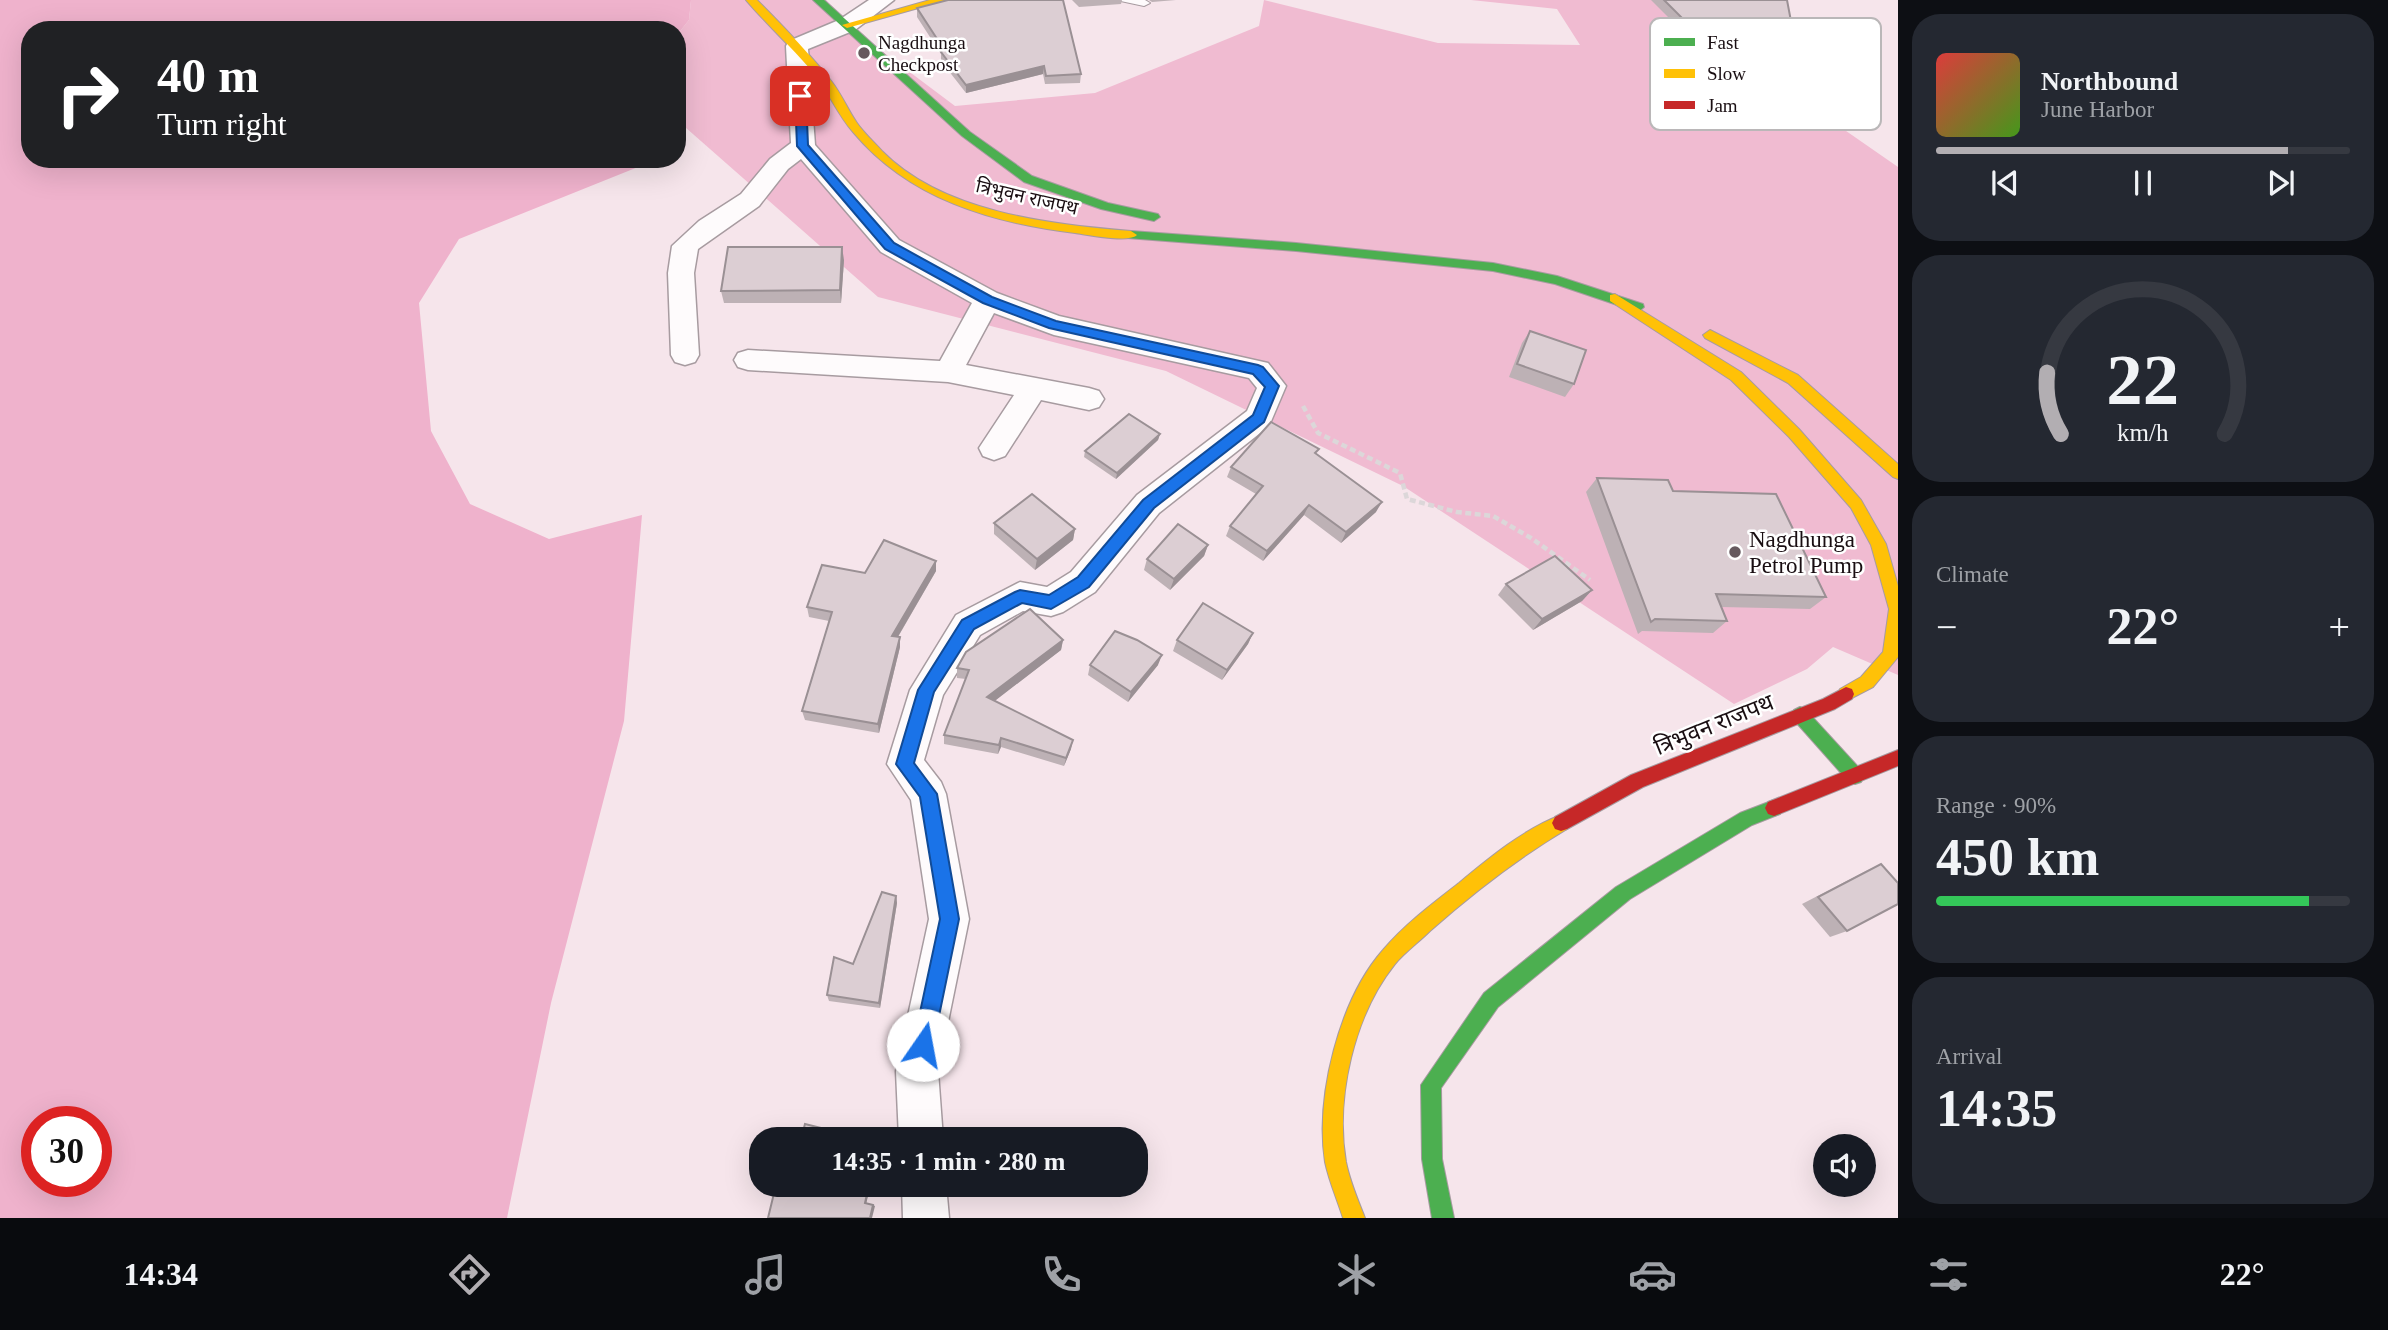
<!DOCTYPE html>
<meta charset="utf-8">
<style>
body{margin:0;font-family:"Times New Roman","Noto Sans Devanagari",serif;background:#242831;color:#f1f3f6;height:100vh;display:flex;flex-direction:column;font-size:26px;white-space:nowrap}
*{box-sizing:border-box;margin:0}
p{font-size:23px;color:#9ea1a6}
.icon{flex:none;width:38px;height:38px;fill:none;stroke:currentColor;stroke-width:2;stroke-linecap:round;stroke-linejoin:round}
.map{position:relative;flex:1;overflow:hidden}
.drawer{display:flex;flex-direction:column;gap:14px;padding:14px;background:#0d0f14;width:490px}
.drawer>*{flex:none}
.guide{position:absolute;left:21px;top:21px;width:665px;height:147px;border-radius:28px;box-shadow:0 7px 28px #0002;background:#202124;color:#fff;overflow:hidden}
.controls{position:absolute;left:1813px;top:1134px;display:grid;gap:14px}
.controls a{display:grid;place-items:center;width:63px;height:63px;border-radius:50%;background:#171b24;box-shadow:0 7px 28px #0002;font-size:35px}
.speed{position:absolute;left:21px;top:1106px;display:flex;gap:14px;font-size:35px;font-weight:700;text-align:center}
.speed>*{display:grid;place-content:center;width:91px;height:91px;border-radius:50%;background:#171b24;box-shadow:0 7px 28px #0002;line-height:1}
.speed .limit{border:10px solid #d22;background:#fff;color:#111}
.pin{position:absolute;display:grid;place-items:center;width:60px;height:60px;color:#fff;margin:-30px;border-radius:14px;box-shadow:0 4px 10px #0006}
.me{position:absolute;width:77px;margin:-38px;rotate:12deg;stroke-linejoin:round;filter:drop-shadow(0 0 5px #0008)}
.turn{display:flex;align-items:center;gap:24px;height:147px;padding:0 21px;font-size:32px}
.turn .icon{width:91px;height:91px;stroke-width:2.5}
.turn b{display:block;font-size:49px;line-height:60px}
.big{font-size:52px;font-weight:800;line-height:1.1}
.drawer .tile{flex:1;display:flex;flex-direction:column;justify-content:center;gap:10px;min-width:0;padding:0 24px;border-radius:28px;background:#242831}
.drawer .dial{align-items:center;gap:0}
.dial svg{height:182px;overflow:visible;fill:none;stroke:#363941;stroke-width:7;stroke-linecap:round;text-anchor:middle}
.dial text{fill:#f1f3f6;stroke:none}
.song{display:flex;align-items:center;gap:21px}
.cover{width:84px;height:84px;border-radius:10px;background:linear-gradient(135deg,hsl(0 70% 55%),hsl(100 70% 35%))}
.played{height:7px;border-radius:4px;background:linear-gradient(90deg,#b2aeb2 85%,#363941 85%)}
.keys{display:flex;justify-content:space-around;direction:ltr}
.heat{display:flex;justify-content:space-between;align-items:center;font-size:38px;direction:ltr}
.charge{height:10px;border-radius:5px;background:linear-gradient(90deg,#34c759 90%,#363941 0)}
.trip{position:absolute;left:749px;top:1127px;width:399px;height:70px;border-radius:28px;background:#171b24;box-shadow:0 7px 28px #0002;font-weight:800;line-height:70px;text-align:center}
.menu{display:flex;height:112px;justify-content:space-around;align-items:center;background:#090b0e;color:#9ea1a6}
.menu .icon{width:49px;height:49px}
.menu .selected{color:#b2aeb2}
.menu b{font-size:32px;color:#f1f3f6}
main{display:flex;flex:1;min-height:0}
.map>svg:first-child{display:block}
.green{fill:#f0bbd1}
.forest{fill:#efb2cc;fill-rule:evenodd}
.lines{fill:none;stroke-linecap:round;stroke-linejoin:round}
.lane-casing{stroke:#a79ba0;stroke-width:2}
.street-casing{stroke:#a79ba0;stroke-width:3}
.fast-casing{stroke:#a79ba0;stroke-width:2}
.slow-casing{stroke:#a79ba0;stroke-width:2}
.jam-casing{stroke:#a79ba0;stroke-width:2}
.path{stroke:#dcd7d9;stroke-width:4.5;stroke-dasharray:6 3.5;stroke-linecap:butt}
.lane{fill:#fefbfc;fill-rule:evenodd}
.street{fill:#fefbfc;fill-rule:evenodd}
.fast{fill:#4caf50;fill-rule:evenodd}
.slow{fill:#ffc107;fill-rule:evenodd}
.jam{fill:#c62828;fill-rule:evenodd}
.wall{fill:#bdb1b5}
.shaded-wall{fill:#9a9094}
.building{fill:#dcced3;stroke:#9a9094;stroke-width:2}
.route{fill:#1a73e8;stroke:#114b97;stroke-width:2}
.poi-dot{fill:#66595e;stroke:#fff;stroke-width:2.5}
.labels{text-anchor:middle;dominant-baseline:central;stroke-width:5;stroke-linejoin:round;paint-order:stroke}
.far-poi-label{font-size:19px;fill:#190e12;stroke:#fff;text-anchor:start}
.far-street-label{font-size:19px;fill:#190e12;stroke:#fff}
.poi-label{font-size:23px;fill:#190e12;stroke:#fff;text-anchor:start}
.street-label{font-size:23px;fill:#190e12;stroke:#fff}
.key{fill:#fff;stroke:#bab7b8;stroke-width:2}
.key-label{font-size:19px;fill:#190e12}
</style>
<main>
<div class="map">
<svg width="1898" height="1218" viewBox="0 0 1898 1218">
<rect width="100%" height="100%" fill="#f6e5eb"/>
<!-- green -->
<polygon class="green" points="691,0 826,0 847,25 955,106 1095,93 1259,26 1264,0 1438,43 1580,45 1557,9 1471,0 1657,0 1898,167 1898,675 1833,647 1807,669 1734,704 1403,486 1166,371 878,297 677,120 677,35 689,20"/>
<!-- forest -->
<path class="forest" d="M0 0H691L689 20 677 35V30H30V159H658L459 239 419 303 431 431 470 504 549 539 642 515 624 721 551 1003 507 1218H0ZM37 1122H96V1181H37Z"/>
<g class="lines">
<defs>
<polygon id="lane" points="1116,0 1145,0 1150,3 1144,6"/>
<g id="street">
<polygon points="869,0 894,0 855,30 808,49 815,145 899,240 997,293 1059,316 1268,363 1286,386 1269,426 1159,513 1095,592 1063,612 1051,616 1023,611 980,635 943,695 924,760 941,782 946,794 969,919 938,1071 943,1139 899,1139 896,1071 929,919 911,800 887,764 910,690 956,615 1020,582 1047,587 1071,572 1137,495 1247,411 1257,388 1249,378 1054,335 994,313 966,365 1089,388 1099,391 1104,399 1099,407 1089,410 1041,400 1005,456 994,460 983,456 979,448 1014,395 948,382 748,370 738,367 734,360 738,353 748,350 940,361 972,303 881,252 801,159 788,169 759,206 698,249 694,273 699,355 695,362 685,365 675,362 671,355 668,273 672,246 699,221 741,194 770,159 791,143 786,46 789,41 839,20"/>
<polygon points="902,1185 946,1185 949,1218 903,1218"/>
</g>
<g id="fast">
<polygon points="813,0 824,0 970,132 1032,176 1108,203 1158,214 1160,217 1154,221 1101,209 1024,182 962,136"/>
<polygon points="1131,231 1296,243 1493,263 1557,276 1643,304 1644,307 1638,312 1555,284 1493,271 1296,251 1127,238 1125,235"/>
<polygon points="1800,707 1806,710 1861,770 1864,776 1861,782 1855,784 1849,782 1794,720 1792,715 1794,710"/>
<polygon points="1774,800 1780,802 1783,808 1780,814 1752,825 1630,899 1498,1007 1441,1088 1442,1159 1454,1218 1432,1218 1422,1159 1421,1085 1484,993 1616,887 1740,813"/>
</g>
<g id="slow">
<path d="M746 0H757C783 26 809 53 832 82 842 95 848 110 857 123 864 133 874 142 882 151 943 213 1050 224 1131 231L1137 235C1128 243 1089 235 1075 233 992 223 909 199 853 132 838 115 829 93 815 75 793 48 768 26 746 0Z"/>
<polygon points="930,0 947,0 847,28 842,25"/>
<polygon points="1615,294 1741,372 1799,429 1861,500 1886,544 1898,586 1898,657 1873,687 1846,701 1840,699 1838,694 1840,689 1861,677 1883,652 1889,609 1871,545 1851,508 1789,437 1731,380 1610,301 1610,295"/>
<polygon points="1710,330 1798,375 1898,464 1898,479 1893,477 1788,383 1705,338 1703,335"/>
<path d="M1561 815 1567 817 1570 823 1567 829C1518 858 1473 893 1430 931 1419 942 1405 952 1395 964 1354 1015 1335 1098 1346 1162 1350 1182 1358 1200 1365 1218H1343C1337 1199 1329 1181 1325 1162 1315 1097 1339 1000 1383 950 1404 925 1433 903 1459 883 1489 858 1524 829 1561 815Z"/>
</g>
<g id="jam">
<polygon points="1846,687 1852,689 1854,694 1852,699 1835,709 1643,787 1567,829 1561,831 1555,829 1552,823 1555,817 1631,775 1823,699"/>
<polygon points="1898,750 1898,766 1774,816 1768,814 1765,808 1768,802"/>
</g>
</defs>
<!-- lane casing -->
<use href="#lane" class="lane-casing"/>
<!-- street casing -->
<use href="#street" class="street-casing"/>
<!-- fast casing -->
<use href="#fast" class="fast-casing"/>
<!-- slow casing -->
<use href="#slow" class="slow-casing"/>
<!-- jam casing -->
<use href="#jam" class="jam-casing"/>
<!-- path -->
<polyline class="path" points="1303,406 1318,433 1400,473 1407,499 1457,512 1493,516 1531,538 1590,580"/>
<!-- lane -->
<use href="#lane" class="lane"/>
<!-- street -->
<use href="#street" class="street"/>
<!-- fast -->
<use href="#fast" class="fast"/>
<!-- slow -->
<use href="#slow" class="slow"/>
<!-- jam -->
<use href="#jam" class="jam"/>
</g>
<!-- wall -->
<g class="wall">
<polygon points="1072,0 1122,0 1121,4 1079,7"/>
<polygon points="1149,0 1176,0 1152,2"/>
<polygon points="1651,0 1787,0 1794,37 1788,45 1735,37 1693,42"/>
<polygon points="917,8 1081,74 1080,83 1045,84 1043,74 966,93 941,61 941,54 917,17"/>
<polygon points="844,260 841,303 724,303 721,291"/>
<polygon points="1530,331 1574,384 1565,397 1509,377 1522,343"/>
<polygon points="1160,434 1158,440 1116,479 1084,457 1085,451"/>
<polygon points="1316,454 1376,512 1341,543 1304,515 1263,561 1226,536 1230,526 1256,494 1227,477 1231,467"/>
<polygon points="1597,478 1673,491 1826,597 1810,609 1721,607 1727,621 1713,633 1642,631 1638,634 1586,492"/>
<polygon points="994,523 1075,529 1073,540 1035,570 994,534"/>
<polygon points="1208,545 1204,556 1170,590 1144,570 1147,559"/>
<polygon points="936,561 936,571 898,637 900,637 900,647 879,733 805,720 802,711 829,621 809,617 807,607 865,573"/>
<polygon points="1506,584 1592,590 1582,601 1533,630 1498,595"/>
<polygon points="1253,633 1248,644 1222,680 1173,651 1177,640"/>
<polygon points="1063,640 1061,650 994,701 1071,749 1064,766 1001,747 998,754 944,744 944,735 966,679 957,678 957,668"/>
<polygon points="1090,665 1158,665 1128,702 1088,675"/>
<polygon points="1881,864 1847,931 1830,937 1802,904 1864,872"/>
<polygon points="896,896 897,903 880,1008 829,1001 827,995 853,964"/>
</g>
<!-- shaded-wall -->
<g class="shaded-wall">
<polygon points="1044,66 1043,74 966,93 966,85"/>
<polygon points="842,247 844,260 841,303 840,290"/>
<polygon points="1160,434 1158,440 1116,479 1117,473"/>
<polygon points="1382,502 1376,512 1341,543 1346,532"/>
<polygon points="1309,505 1304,515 1263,561 1267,551"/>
<polygon points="1075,529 1073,540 1035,570 1037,559"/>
<polygon points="1208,545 1204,556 1170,590 1174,579"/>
<polygon points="936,561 936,571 893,645 892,636"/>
<polygon points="1592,590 1582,601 1533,630 1542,619"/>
<polygon points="1253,633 1248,644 1222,680 1227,670"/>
<polygon points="900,637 900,647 879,733 878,724"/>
<polygon points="1063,640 1061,650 987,707 987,697"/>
<polygon points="1162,655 1158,665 1128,702 1131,692"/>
<polygon points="1001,738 1001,747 998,754 999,745"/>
<polygon points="1073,740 1071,749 1064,766 1066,758"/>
<polygon points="896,896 897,903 880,1008 879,1003"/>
<polygon points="869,1185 871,1185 866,1204 865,1203"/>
<polygon points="873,1205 875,1206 872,1218 870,1218"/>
</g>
<!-- building -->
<g class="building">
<polygon points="948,0 1063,0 1081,74 1046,76 1044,66 966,85 941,52 943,48 917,8"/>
<polygon points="1664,0 1787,0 1794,37 1740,29 1698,34"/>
<polygon points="728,247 842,247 840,290 721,291"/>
<polygon points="1530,331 1586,350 1574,384 1517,364"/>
<polygon points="1129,414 1160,434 1117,473 1085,451"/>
<polygon points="1271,422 1319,449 1315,453 1382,502 1346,532 1309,505 1267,551 1230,526 1263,486 1231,467"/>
<polygon points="1597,478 1668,480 1673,491 1776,494 1826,597 1716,594 1727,621 1655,619 1651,622"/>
<polygon points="1032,494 1075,529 1037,559 994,523"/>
<polygon points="1178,524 1208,545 1174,579 1147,559"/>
<polygon points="884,540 936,561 892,636 900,637 878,724 802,711 832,612 807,607 822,565 865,573"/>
<polygon points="1555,556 1592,590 1542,619 1506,584"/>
<polygon points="1203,603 1253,633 1227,670 1177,640"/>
<polygon points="1030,609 1063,640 987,697 1073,740 1066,758 1001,738 999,745 944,735 969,670 957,668 966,652"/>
<polygon points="1115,631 1137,640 1162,655 1131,692 1090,665"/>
<polygon points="1881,864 1898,883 1898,904 1847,931 1818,897"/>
<polygon points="882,892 896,896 879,1003 827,995 834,957 853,964"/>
<polygon points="805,1124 865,1139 801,1139"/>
<polygon points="776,1185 788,1186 789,1185 869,1185 865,1203 873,1205 870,1218 768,1218"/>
</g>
<!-- route -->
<polygon class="route" points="800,92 806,96 808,145 894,243 992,297 1056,321 1258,365 1263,367 1279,386 1264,422 1154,508 1089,587 1051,609 1022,603 974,629 934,692 914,763 937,794 959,919 933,1045 930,1053 923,1055 916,1053 913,1045 940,919 920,797 896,764 918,690 962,620 1015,592 1020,590 1049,595 1078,577 1143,500 1253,415 1265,387 1253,374 1049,328 983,303 885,249 797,146 795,96"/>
<!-- markers -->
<g class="poi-dot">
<circle cx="864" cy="53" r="7"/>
<circle cx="1735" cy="552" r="7"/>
</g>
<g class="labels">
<!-- far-poi labels -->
<g class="far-poi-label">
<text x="878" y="42">Nagdhunga<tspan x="878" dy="22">Checkpost</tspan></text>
</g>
<!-- far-street labels -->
<g class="far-street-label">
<text transform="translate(1027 197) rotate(13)">त्रिभुवन राजपथ</text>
</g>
<!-- poi labels -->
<g class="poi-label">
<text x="1749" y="539">Nagdhunga<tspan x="1749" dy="26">Petrol Pump</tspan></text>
</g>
<!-- street labels -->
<g class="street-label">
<text transform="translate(1714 725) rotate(-22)">त्रिभुवन राजपथ</text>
</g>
</g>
<!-- legend -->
<rect x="1650" y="18" width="231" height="112" rx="10" class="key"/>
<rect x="1664" y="38" width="31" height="8" fill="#4caf50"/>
<rect x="1664" y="69" width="31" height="9" fill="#ffc107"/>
<rect x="1664" y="101" width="31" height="8" fill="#c62828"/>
<g class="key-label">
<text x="1707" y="49">Fast</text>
<text x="1707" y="80">Slow</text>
<text x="1707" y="112">Jam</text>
</g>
</svg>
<div class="controls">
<a><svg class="icon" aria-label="sound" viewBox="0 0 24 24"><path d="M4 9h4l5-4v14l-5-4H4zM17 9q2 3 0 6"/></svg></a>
</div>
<div class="speed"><div class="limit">30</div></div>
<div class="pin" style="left:800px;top:96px;background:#d93025"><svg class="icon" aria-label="arrive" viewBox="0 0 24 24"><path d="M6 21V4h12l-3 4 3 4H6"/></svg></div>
<svg class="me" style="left:923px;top:1045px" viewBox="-20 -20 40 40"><circle r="19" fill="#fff"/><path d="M0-13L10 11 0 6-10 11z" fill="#1a73e8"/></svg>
<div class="trip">14:35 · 1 min · 280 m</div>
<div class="guide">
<div class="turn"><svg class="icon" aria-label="right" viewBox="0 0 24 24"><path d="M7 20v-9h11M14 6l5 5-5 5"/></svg><div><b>40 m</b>Turn right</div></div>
</div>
</div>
<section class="drawer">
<div class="tile">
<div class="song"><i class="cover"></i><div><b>Northbound</b><p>June Harbor</p></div></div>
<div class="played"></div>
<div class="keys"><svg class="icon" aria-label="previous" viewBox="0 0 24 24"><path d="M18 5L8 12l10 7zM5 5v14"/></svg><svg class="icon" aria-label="pause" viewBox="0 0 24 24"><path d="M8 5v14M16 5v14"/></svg><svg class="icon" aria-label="next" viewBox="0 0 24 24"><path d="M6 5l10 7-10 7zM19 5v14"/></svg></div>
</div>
<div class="tile dial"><svg viewBox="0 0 100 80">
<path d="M14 69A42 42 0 1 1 86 69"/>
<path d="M14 69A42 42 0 0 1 8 42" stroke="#b2aeb2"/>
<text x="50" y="56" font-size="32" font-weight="700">22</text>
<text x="50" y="72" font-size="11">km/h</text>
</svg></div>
<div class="tile"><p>Climate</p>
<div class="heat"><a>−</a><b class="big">22°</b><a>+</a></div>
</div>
<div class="tile"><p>Range · 90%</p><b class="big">450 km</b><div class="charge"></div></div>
<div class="tile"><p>Arrival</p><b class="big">14:35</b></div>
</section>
</main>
<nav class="menu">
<b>14:34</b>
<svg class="icon selected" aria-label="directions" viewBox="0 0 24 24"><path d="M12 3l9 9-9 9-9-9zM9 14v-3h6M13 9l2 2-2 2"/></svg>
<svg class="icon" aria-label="music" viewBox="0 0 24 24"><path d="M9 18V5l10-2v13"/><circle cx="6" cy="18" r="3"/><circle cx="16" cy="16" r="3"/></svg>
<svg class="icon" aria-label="phone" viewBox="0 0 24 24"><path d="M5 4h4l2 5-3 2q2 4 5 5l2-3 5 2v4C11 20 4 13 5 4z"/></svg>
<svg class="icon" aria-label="climate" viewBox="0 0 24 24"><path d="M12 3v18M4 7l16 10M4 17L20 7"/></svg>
<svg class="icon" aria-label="car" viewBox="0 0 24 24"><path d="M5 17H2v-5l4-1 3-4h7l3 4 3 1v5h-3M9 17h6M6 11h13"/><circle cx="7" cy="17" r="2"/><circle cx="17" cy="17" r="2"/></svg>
<svg class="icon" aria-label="filters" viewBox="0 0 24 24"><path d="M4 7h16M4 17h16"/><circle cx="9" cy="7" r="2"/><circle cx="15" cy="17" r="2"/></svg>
<b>22°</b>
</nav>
